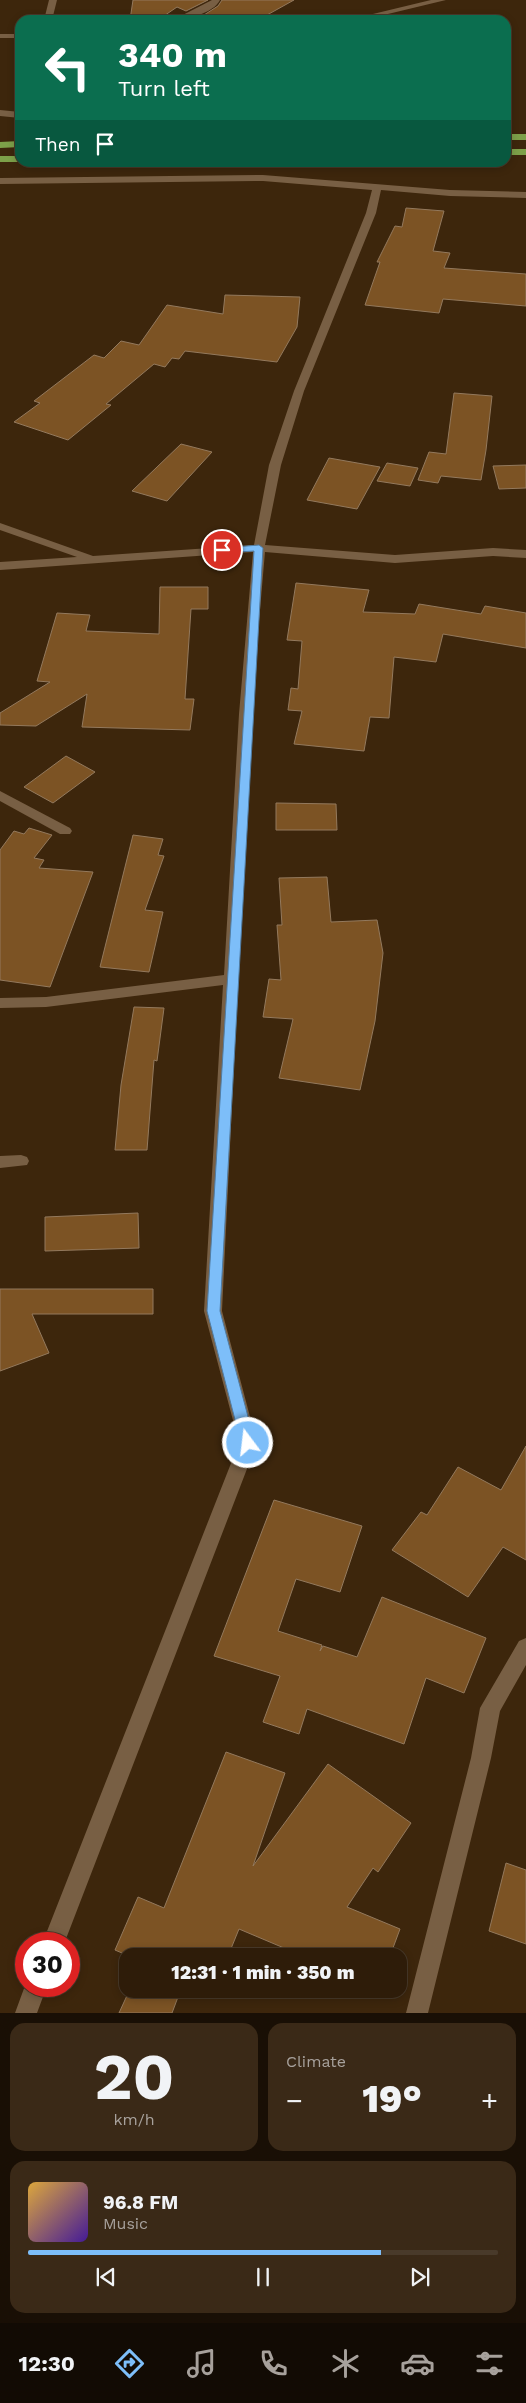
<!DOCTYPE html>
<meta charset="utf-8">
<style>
body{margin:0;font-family:"Work Sans",sans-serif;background:#3a2917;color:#f1f3f6;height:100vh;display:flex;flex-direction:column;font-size:19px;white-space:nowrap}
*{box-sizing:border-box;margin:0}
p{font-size:16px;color:#a7a19c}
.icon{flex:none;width:28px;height:28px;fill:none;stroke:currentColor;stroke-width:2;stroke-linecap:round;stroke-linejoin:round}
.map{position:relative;height:2013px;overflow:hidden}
.drawer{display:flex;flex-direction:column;gap:10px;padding:10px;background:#190f05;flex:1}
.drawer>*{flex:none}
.top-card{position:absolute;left:15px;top:15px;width:496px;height:152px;border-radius:15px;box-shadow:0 2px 8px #0003,0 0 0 1px #493a2a;background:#0b6e4f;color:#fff;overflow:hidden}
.speed{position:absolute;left:15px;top:1932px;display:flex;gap:10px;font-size:25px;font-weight:700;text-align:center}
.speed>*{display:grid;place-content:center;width:65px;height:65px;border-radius:50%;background:#2e1c09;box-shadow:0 2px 8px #0003,0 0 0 1px #493a2a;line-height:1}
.speed .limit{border:8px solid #d22;background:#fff;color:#111}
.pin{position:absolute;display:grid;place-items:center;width:42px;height:42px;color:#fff;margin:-21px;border:2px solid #fff;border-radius:50%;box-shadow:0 1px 5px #0007}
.me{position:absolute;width:55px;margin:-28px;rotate:345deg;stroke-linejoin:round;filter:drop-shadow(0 0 4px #0008)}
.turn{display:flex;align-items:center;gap:18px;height:105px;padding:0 20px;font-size:22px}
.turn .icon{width:65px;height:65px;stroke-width:2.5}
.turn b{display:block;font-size:35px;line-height:42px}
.then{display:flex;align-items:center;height:48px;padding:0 20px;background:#0003;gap:10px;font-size:19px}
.big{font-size:38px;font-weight:800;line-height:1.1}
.drawer .card{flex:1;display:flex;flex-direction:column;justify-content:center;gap:8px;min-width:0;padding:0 18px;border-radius:15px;background:#3a2917}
.drawer .dial{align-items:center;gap:0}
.dial b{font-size:65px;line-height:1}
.song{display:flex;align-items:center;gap:15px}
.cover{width:60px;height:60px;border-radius:8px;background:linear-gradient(135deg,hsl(40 70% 55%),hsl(260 70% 35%))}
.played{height:5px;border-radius:2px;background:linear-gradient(90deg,#7dbef9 75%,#493a2a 75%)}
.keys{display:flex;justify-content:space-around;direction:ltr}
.heat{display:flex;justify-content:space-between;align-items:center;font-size:28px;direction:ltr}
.drawer .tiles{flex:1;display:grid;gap:10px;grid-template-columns:1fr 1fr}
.card:last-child{grid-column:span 2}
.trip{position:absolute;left:119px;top:1948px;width:288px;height:50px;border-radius:15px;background:#2e1c09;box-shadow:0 2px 8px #0003,0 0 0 1px #493a2a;font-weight:800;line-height:50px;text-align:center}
.dock{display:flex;height:80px;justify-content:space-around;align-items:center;background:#120b04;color:#a7a19c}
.dock .icon{width:35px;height:35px}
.dock .on{color:#7dbef9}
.dock b{font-size:22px;color:#f1f3f6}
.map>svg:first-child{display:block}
.building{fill:#7c5324;stroke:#93795d}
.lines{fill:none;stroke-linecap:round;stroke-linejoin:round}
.street{fill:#785f44;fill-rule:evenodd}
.highway{fill:#7da049;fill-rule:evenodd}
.route{fill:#7dbef9;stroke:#517ca2}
</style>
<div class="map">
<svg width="526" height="2013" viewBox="0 0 526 2013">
<rect width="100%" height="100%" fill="#3d260c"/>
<!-- building -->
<g class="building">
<polygon points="133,0 208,0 186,11 177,7 158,20 130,20"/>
<polygon points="222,0 294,0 258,20 227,20 204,15 218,6"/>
<polygon points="406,208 444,211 433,251 450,253 444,268 526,274 526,306 443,299 439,313 365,305 380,262 377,262 395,226 402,227"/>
<polygon points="225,295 300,297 297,327 277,362 185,351 179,359 172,358 165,367 154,364 106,404 111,405 68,440 14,422 40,403 34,401 94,355 104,358 121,341 139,345 167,305 223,314"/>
<polygon points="454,393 492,396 486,450 481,480 441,476 438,483 418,480 429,452 446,454"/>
<polygon points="181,444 212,452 167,501 132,491"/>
<polygon points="329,458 380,467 357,509 307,500"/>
<polygon points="387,463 418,468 410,486 377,481"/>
<polygon points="526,465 526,488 499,489 493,466"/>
<polygon points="296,583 369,590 363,612 415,614 419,604 481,614 485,606 526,613 526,648 443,634 436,662 394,657 389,718 370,717 364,751 294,744 302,711 288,710 291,688 298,689 302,641 287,640"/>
<polygon points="160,587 208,587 208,609 191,609 185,699 194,699 190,730 82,727 87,694 36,726 0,725 0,713 50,682 37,681 57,613 90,615 86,631 159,634"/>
<polygon points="66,756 95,772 53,803 24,787"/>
<polygon points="276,803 336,804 337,830 276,830"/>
<polygon points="29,828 52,835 34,858 44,860 39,868 93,872 50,987 0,980 0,850 14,831 24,834"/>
<polygon points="133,835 163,839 158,855 164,856 145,910 163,912 149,972 100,967"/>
<polygon points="327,877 331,922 377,920 383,953 375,1021 360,1090 279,1078 293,1019 263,1017 269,979 281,980 277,925 282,925 279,878"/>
<polygon points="134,1007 164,1008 157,1061 154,1060 147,1150 115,1150 121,1085"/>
<polygon points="138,1213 139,1248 45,1251 45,1217"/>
<polygon points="0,1289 153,1289 153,1314 32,1314 49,1353 0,1371"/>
<polygon points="526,1446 526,1560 503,1547 468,1597 392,1550 421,1512 427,1515 458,1467 501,1490"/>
<polygon points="274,1500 362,1526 340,1592 296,1579 278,1631 322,1645 320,1651 323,1646 357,1657 382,1597 486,1638 464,1693 426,1678 404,1744 307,1709 299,1734 263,1722 280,1676 214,1656"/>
<polygon points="226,1752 285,1773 253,1866 328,1764 411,1823 378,1872 373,1868 347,1907 400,1929 390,1956 303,1956 239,1929 228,1956 129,1956 115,1950 138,1897 164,1908"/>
<polygon points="506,1863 526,1870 526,1944 489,1931"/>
<polygon points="130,1989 181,1989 172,2013 119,2013"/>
</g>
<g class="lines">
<!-- street -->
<g class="street">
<polygon points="49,0 57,0 52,20 44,20"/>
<path d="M212 0H220C214 13 186 20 173 20Z"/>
<polygon points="431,0 446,0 363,20 348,20"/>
<rect x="0" y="34" width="20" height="4"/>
<polygon points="0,110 20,112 20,118 0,116"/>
<polygon points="263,175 450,190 526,192 526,198 450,196 381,190 376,213 304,391 281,465 265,545 395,555 493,548 526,550 526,558 493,556 395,563 265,552 251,714 222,1311 257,1443 64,1944 42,1944 239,1443 204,1311 223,985 46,1007 0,1008 0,998 46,997 224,975 239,714 253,552 0,570 0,562 77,557 0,530 0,523 93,556 254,545 269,465 294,391 366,213 372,190 263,181 0,184 0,178"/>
<polygon points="0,791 70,828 72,831 70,834 60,834 0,801"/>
<polygon points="21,1155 27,1157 29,1161 27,1165 0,1168 0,1156"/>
<polygon points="526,1638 526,1665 500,1711 491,1758 428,2013 406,2013 471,1758 480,1708 519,1641"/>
<polygon points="26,1983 26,1986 47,1986 37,2013 15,2013"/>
</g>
<!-- highway -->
<g class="highway">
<rect x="506" y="134" width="20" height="6"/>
<polygon points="20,141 20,147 0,148 0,142"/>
<rect x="506" y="149" width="20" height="6"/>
<rect x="0" y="156" width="20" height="6"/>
</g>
</g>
<!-- route -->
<polygon class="route" points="259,545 263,548 220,1311 255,1443 253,1447 243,1447 241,1443 207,1311 254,551 222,553 218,550 222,548"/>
</svg>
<div class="speed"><div class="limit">30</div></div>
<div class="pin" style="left:222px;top:550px;background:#d93025"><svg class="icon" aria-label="arrive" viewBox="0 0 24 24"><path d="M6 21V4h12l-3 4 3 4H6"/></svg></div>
<svg class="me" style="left:248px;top:1443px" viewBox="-20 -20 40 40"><circle r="17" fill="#7dbef9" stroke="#fff" stroke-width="3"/><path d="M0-11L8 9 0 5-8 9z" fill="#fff"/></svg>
<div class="trip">12:31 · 1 min · 350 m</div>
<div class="top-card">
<div class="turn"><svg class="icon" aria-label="left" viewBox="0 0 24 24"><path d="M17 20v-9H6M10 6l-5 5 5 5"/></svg><div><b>340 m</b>Turn left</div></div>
<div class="then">Then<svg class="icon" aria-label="arrive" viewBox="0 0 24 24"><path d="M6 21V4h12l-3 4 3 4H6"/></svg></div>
</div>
</div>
<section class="drawer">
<div class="tiles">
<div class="card dial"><b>20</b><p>km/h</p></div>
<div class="card"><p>Climate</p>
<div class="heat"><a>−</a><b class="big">19°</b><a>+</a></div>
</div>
<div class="card">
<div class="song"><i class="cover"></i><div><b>96.8 FM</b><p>Music</p></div></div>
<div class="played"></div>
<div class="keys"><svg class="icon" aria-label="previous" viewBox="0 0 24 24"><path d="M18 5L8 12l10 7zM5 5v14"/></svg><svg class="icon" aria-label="pause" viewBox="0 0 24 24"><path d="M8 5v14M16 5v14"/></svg><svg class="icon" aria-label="next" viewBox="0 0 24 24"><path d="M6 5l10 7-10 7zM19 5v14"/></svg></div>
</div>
</div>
</section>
<nav class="dock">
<b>12:30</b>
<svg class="icon on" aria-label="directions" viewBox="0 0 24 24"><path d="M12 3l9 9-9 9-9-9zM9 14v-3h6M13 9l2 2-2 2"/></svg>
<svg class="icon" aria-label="music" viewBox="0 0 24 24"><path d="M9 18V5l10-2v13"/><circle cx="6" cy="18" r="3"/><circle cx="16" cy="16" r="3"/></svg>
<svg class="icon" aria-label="phone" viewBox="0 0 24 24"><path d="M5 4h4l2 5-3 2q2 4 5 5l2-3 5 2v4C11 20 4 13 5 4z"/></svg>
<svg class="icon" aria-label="climate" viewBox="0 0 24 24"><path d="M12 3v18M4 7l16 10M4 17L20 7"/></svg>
<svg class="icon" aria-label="car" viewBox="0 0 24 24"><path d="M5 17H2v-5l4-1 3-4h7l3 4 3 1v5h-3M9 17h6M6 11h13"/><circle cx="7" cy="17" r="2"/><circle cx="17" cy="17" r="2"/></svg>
<svg class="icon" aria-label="filters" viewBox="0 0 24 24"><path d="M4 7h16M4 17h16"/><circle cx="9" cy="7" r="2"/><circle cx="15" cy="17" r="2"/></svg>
</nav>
